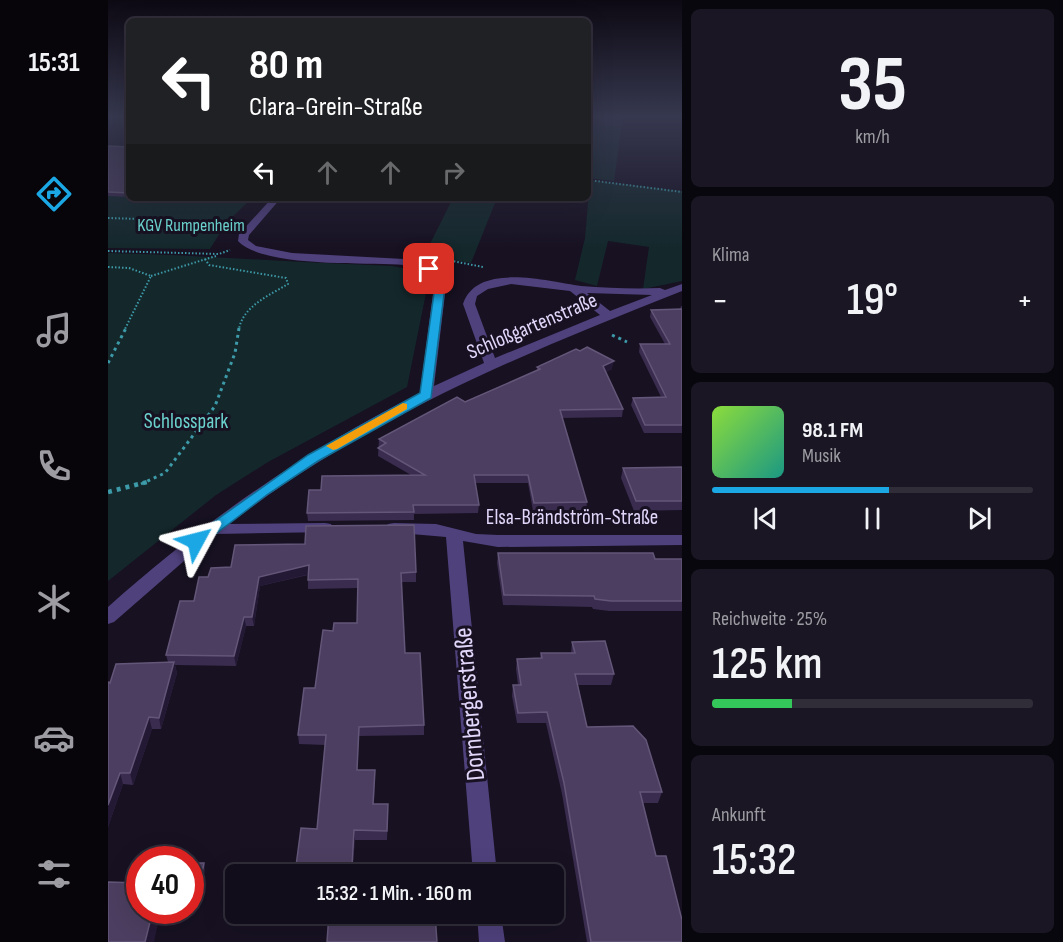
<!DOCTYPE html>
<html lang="de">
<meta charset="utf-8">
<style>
body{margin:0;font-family:"Sofia Sans Condensed",sans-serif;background:#1a1623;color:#f1f3f6;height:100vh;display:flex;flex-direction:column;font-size:22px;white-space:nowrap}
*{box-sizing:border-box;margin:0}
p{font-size:20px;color:#9c9ca2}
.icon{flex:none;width:33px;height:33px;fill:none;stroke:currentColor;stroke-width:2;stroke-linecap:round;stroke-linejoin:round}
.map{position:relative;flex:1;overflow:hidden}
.drawer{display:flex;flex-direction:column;gap:9px;padding:9px;background:#09070e;width:381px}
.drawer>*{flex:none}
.banner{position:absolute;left:18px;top:18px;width:465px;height:183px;border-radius:9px;box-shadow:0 6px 24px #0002,0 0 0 2px #302d39;background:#202124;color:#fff;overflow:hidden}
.speed{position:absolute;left:18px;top:846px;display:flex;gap:12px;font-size:30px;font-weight:700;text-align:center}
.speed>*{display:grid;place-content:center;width:78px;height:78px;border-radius:50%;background:#110d1a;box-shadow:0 6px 24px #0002,0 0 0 2px #302d39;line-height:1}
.speed .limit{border:9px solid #d22;background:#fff;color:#111}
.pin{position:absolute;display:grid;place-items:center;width:51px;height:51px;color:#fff;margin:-26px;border-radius:12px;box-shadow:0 3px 9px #0006}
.me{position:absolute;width:66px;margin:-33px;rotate:52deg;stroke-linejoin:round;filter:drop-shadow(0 0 4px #0008)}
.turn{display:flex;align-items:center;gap:21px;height:126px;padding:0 24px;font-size:27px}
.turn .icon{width:78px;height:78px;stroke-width:2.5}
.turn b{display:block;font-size:42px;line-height:51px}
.lanes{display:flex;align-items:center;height:57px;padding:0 24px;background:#0003;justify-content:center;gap:30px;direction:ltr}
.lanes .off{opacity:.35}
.big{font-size:45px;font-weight:600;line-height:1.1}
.drawer .widget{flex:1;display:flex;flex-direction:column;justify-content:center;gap:9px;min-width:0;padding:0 21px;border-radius:9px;background:#1a1623}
.drawer .dial{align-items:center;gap:0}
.dial b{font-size:78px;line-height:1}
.song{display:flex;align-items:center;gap:18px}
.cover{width:72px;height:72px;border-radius:9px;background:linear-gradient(135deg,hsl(90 70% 55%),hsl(170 70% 35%))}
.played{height:6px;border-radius:3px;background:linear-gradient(90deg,#1aa7e3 55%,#302d39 55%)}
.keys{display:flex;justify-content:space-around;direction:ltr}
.heat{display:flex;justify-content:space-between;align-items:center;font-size:33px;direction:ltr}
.charge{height:9px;border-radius:4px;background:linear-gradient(90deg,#34c759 25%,#302d39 0)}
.trip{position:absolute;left:117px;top:864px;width:339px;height:60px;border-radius:9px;background:#110d1a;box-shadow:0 6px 24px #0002,0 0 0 2px #302d39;font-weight:600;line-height:60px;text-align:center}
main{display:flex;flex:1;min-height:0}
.tabs{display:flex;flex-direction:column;width:108px;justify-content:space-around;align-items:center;background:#07050a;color:#9c9ca2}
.tabs .icon{width:42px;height:42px}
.tabs .active{color:#1aa7e3}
.tabs b{font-size:27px;color:#f1f3f6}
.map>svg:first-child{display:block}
.green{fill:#14282c}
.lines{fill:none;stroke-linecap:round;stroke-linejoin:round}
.path-far2{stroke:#3d9aa8;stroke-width:2;stroke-dasharray:1.5 2;stroke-linecap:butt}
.path-far1{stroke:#3d9aa8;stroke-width:3;stroke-dasharray:3 4;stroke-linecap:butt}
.path{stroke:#3d9aa8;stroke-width:4.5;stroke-dasharray:4 5;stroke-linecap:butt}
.minor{fill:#4f417c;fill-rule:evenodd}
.wall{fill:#3a2c4e}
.shaded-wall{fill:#241935}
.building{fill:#4c3e60;stroke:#635678;stroke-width:1.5}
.route{fill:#1aa7e3;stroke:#116d94;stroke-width:1.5}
.slow{fill:#f59e0b}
.labels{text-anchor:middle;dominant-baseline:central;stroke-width:6;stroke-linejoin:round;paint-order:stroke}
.far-park-label{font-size:18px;fill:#6bd2cd;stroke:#171122}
.street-label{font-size:21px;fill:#e2d7fa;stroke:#171122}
.park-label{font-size:21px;fill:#6bd2cd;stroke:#171122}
.near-street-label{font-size:26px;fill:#e2d7fa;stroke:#171122}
</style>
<main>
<nav class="tabs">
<b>15:31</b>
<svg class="icon active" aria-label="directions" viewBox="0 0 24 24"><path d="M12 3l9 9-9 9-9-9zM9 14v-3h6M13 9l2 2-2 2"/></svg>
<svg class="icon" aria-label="music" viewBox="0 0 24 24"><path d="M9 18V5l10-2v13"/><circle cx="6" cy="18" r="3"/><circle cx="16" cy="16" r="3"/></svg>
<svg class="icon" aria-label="phone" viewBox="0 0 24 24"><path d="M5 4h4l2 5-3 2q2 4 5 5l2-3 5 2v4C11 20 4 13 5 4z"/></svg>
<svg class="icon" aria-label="climate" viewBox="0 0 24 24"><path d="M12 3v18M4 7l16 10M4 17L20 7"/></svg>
<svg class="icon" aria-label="car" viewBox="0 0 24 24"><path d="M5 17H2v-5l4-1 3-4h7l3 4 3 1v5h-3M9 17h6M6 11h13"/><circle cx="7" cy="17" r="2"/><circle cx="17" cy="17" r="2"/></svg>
<svg class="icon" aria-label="filters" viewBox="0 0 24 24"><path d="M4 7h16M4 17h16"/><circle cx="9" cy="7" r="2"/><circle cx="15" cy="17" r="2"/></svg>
</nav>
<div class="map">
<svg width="574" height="942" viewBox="0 0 574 942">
<rect width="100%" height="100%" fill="#171122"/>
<!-- green -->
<g class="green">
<polygon points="480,116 515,116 506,181 480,178"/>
<polygon points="0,149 21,150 21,198 144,198 118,223 102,249 0,248"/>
<polygon points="482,180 574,191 574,281 535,289 541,247 500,241 489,286 467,280 477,238"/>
<polygon points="345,198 389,198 363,263 316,256"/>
<path d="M0 253C95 255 189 263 284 266L304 270 318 279 319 288 299 387 160 462 108 495 0 581Z"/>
</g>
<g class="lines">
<!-- path-far2 -->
<g class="path-far2">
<polyline points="480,180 574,192"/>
<polyline points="0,218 125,222"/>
<polyline points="0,251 111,254 122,250"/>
<path d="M97 259 101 265 178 278 180 284C162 295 135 306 131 329"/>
<polyline points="339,260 375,267"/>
<polyline points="0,267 21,268 43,276 17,329"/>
<polyline points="43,276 108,256"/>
</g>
<!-- path-far1 -->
<g class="path-far1">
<polyline points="504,335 519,342"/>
<polyline points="0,363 18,328"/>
<polyline points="33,484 57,473 107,406 127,353 131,328"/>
</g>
<!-- path -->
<polyline class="path" points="0,492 39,482"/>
<!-- minor -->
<g class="minor">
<path d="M164 198H173L141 235 140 240 148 246 184 253 296 259 318 264 332 274 337 294 326 386 376 363 355 304C369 261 441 282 473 286 499 288 526 289 552 288L557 290 574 284V291C414 354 259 418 121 524L217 523 223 524 225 528 223 532 107 534 6 622 0 624V607C95 522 198 450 312 393L325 294 323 277 310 268 296 265C258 262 155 268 130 241L131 234ZM403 284 462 291 492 315 387 358 367 304 369 296 380 289ZM479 293 544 295 502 311Z"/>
<polygon points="286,523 328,524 368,534 390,535 574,535 574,545 390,547 355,541 389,874 365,874 338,537 280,532 278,528 280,524"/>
<polygon points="369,914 393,914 397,942 371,942"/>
</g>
</g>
<!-- wall -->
<g class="wall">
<polygon points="0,146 21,147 21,197 0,196"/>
<polygon points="64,198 130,198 129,200"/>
<polygon points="573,306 574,306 574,433 536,433 523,405 525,398 553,397 531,352 532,344 557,344 542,317 543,310 572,309"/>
<polygon points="429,367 504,369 498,372 515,409 514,417 454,418 479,502 478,510 425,511 420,483 367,483 371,505 370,513 306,514 306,520 200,521 199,513 213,490 303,475 270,456 271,439 429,370"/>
<polygon points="574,467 574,510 526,511 513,478 515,468"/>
<polygon points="390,553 547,559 574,559 574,611 501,611 485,609 484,607 395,605 389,563"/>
<polygon points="308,572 308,582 293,582 297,653 316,725 316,735 251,736 249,770 267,770 266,804 280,814 279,840 247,840 244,874 189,874 188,866 209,829 217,745 191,744 190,735 207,688 225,631 249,623 250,588 200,589 200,575 152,586 146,626 138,626 128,666 67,665 69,673 53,729 44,729 25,785 15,784 0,827 0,682 60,662 58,655 86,601 91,577"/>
<polygon points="464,642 506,674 503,685 470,685 479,727 554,792 550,803 535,803 548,856 574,942 479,942 454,794 438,723 409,723 404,696 405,685 410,685 408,669 409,659 432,658 433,653 463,653"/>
<polygon points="82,863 96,863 97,869 91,900 82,899"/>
</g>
<!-- shaded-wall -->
<g class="shaded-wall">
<polygon points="506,361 504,369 494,374 495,366"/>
<polygon points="201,565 202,574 152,586 146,626 144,617 151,577"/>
<polygon points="136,617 138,626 128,666 126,656"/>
<polygon points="66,662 69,673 53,729 51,718"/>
<polygon points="41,717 44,729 25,785 22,773"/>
<polygon points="251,727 251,736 249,780 249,770"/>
<polygon points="12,773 15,784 0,827 0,805"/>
<polygon points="246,830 247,840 244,874 244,867"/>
<polygon points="96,863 97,869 91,900 90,894"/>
<polygon points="45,910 53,910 46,942 37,942"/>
</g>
<!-- building -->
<g class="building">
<polygon points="0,146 21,147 21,193 0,192"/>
<polygon points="574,309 574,425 537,425 525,398 558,397 532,344 562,344 543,310"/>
<polygon points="479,347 506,361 495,366 515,409 452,410 479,502 426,503 420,475 366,475 371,505 305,505 306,512 199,513 201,490 213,490 214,476 317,475 270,448 278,443 271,439 349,397 357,402 432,369 429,367 468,349 472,351"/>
<polygon points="574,467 574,501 528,501 515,468"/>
<polygon points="306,525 308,572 293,573 297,653 312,653 316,725 251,727 249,770 267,770 265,804 280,804 279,831 246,830 244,867 188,866 193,828 209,829 218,735 190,735 196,688 207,688 215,630 225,631 226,623 249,623 250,579 200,580 201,565 151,577 144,617 136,617 126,656 58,655 72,601 86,601 91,577 100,577 103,568 123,567 127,545 197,544 198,526"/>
<polygon points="390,553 545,553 547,559 574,559 574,601 503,601 487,599 486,596 396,595"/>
<polygon points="497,641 506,674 467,674 479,727 525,726 538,740 554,792 532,792 548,856 558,856 574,920 574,942 483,942 456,783 439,712 410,713 405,685 413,685 409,659 434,658 433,653 467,653 464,642"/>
<polygon points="66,662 51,718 41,717 22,773 12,773 0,805 0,682 2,683 8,664"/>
<polygon points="82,863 96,863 90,894 82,894"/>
<polygon points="0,882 32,883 32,910 45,910 37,942 0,942"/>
<polygon points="221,914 327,914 329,942 219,942"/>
</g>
<!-- sky -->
<linearGradient id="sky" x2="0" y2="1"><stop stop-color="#0d0913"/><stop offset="0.47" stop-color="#36384f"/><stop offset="1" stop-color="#36384f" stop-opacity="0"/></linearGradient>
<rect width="574" height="248" fill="url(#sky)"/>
<!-- route -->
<polygon class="route" points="318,267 325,267 333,276 337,286 323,398 210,461 160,494 93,545 83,545 80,541 83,538 200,455 312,393 327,286 324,277 316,269"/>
<!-- slow -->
<polygon class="slow" points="295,403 299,404 299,409 229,449 225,450 218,446"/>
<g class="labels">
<!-- far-park labels -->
<g class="far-park-label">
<text x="83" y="225">KGV Rumpenheim</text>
</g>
<!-- street labels -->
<g class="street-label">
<text transform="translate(424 326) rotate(-23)">Schloßgartenstraße</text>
<text x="464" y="517">Elsa-Brändström-Straße</text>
</g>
<!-- park labels -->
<g class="park-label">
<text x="78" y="421">Schlosspark</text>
</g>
<!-- near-street labels -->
<g class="near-street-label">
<text transform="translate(362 704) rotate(-95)">Dornbergerstraße</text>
</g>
</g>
</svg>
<div class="speed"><div class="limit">40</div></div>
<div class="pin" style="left:321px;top:269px;background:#d93025"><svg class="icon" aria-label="arrive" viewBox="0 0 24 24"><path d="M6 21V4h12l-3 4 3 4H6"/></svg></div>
<svg class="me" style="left:88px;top:541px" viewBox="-20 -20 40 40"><path d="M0-17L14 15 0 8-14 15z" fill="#1aa7e3" stroke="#fff" stroke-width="4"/></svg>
<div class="trip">15:32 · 1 Min. · 160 m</div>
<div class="banner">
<div class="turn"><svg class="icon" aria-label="left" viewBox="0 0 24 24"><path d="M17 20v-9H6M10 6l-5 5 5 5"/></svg><div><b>80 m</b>Clara-Grein-Straße</div></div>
<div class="lanes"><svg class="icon" aria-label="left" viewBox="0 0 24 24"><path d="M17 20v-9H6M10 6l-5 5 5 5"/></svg><svg class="icon off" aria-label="ahead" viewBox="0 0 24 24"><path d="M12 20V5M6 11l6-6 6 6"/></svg><svg class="icon off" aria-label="ahead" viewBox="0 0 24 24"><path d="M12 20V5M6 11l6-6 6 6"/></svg><svg class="icon off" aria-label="right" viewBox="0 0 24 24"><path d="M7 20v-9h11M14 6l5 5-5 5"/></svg></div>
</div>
</div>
<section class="drawer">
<div class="widget dial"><b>35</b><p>km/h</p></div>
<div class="widget"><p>Klima</p>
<div class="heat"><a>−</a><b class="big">19°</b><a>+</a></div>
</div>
<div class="widget">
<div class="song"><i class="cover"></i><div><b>98.1 FM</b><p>Musik</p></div></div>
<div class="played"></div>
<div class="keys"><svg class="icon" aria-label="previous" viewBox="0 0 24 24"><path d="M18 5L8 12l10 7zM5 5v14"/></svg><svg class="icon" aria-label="pause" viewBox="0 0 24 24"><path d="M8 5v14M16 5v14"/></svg><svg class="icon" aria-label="next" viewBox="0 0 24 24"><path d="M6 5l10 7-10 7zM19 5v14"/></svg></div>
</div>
<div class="widget"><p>Reichweite · 25%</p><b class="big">125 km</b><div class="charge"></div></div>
<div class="widget"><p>Ankunft</p><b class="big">15:32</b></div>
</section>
</main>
